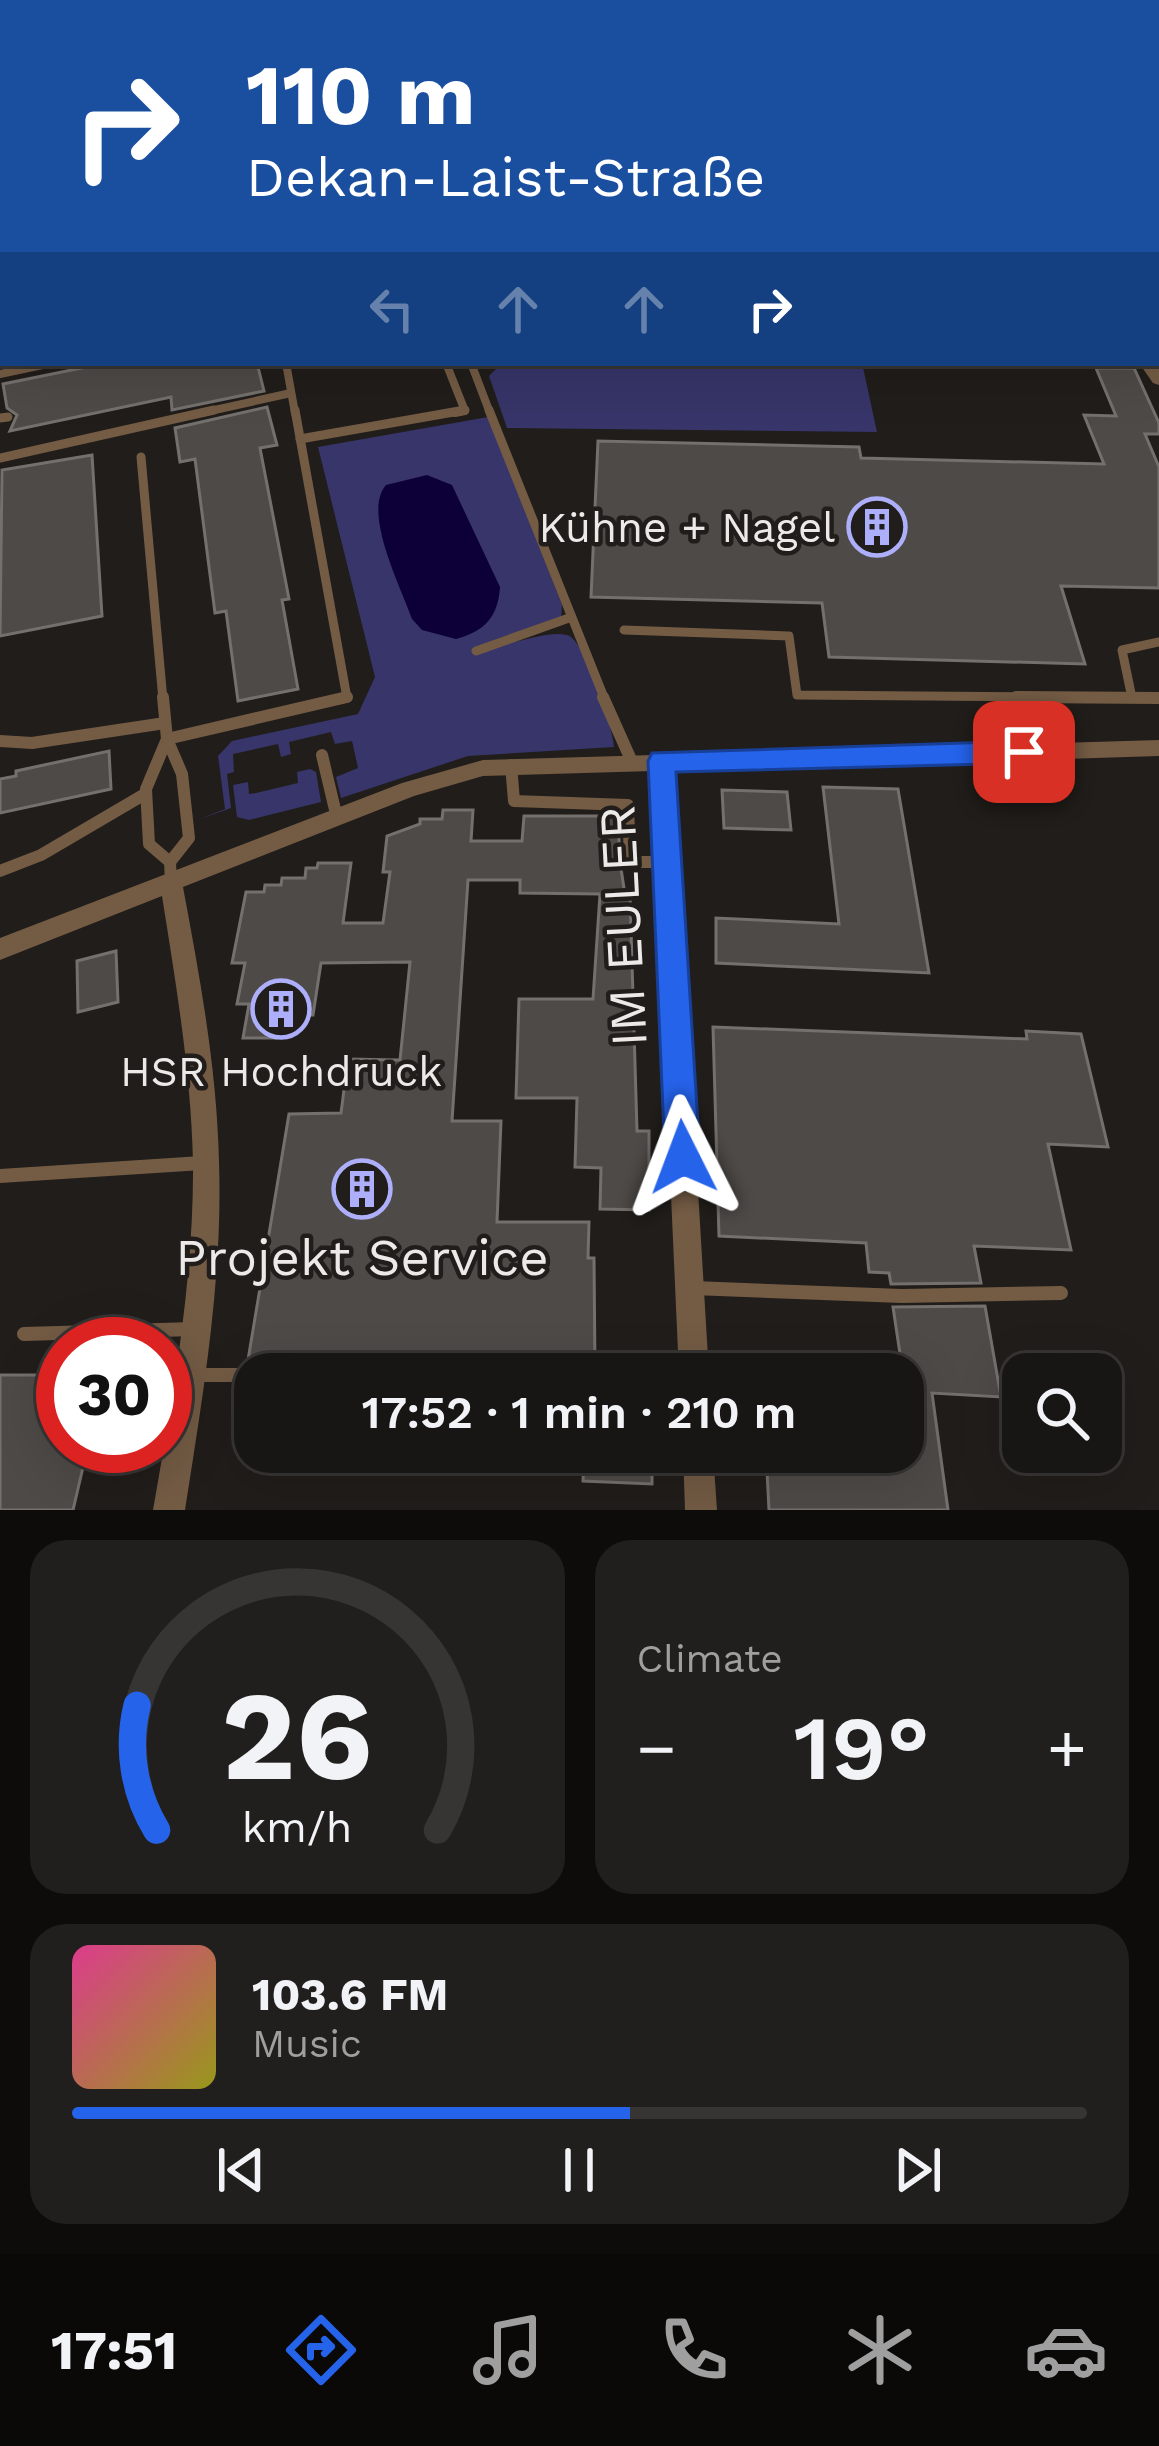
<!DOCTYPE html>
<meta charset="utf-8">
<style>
body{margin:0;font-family:"Work Sans",sans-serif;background:#211f1d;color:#f1f3f6;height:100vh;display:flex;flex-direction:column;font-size:45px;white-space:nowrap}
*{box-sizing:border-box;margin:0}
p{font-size:39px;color:#9f9fa0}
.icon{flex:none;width:66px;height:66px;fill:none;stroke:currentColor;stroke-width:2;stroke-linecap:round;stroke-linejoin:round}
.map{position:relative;height:1510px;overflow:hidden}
.side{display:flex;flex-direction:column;gap:30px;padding:30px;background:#0d0c0b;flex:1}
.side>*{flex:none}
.guide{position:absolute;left:0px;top:0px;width:1161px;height:366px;box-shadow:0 12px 48px #0002,0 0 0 3px #363534;background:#1a4fa0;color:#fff;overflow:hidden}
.controls{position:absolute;left:1002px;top:1353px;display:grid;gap:24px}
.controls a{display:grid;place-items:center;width:120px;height:120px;border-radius:24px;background:#181614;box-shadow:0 12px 48px #0002,0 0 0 3px #363534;font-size:60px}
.speed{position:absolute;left:36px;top:1317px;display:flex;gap:24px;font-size:60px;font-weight:700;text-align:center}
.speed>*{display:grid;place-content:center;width:156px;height:156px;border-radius:50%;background:#181614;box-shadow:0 12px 48px #0002,0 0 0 3px #363534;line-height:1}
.speed .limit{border:18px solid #d22;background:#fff;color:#111}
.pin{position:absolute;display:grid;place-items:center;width:102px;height:102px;color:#fff;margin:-51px;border-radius:24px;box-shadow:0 6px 18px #0006}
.me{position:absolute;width:132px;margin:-66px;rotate:357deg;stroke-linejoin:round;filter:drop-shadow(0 0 9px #0008)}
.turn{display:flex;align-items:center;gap:42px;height:252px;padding:0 48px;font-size:54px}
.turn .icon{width:156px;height:156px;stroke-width:2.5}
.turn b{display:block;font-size:84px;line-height:102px}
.lanes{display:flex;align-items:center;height:114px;padding:0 48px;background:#0003;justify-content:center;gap:60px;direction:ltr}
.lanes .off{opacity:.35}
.big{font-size:90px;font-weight:600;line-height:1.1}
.side .tile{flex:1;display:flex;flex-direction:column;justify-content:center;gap:18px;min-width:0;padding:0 42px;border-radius:36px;background:#211f1d}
.side .dial{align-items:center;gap:0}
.dial svg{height:312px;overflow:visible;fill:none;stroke:#363534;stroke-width:7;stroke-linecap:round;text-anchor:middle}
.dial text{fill:#f1f3f6;stroke:none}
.song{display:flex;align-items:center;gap:36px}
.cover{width:144px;height:144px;border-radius:18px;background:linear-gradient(135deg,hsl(330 70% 55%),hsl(60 70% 35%))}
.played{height:12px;border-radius:6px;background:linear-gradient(90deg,#2563eb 55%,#363534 55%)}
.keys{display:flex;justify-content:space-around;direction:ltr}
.heat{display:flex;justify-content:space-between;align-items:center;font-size:66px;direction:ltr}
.side .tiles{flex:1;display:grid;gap:30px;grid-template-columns:1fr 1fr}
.tile:last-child{grid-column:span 2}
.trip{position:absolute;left:234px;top:1353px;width:690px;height:120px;border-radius:36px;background:#181614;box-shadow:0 12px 48px #0002,0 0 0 3px #363534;font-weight:600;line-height:120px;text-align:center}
.menu{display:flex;height:192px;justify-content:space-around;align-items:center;background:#0a0908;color:#9f9fa0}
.menu .icon{width:84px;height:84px}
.menu .active{color:#2563eb}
.menu b{font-size:54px;color:#f1f3f6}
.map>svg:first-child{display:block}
.green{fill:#373569}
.water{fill:#0d0038}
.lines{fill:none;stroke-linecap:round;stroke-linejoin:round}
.stream{stroke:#0d0038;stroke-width:4.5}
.building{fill:#4e4a47;stroke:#74706d;stroke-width:3}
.service-far3{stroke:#735b44;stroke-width:8}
.service-far2{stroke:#735b44;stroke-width:9}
.service-far1{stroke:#735b44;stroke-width:12}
.service{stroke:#735b44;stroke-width:14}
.minor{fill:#735b44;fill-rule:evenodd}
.motorway{fill:#edb274;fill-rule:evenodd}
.route{fill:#2563eb;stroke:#184099;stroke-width:3}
.labels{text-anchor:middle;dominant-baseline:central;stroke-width:9;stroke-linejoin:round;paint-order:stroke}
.poi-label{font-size:42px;fill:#eceae8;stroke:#201d1a;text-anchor:end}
.near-street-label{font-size:51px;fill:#eceae8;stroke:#201d1a}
.near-poi-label{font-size:51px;fill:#eceae8;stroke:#201d1a}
</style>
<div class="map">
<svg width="1159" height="1510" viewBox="0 0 1159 1510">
<rect width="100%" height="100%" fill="#201d1a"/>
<!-- green -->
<g class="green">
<polygon points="502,363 862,363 877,432 507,428 489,376"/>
<path d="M488 417 562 605 561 617 510 643C526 640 551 631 567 635 586 640 613 727 614 747L468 756 341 798 336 777 358 768 352 741 335 744 331 732 289 742 291 754 281 757 278 744 233 754 234 772 227 774 231 808 197 820 225 809 218 756 232 741 358 714 375 677 318 447Z"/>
<polygon points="310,769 316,772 321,802 249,820 237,817 233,785 248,782 249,794 256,793 298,783 297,772"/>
</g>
<!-- water -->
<path class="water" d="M427 475 452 485 500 587C498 617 485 631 456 639L422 630 412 619C401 587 362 512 386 485Z"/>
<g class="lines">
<!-- stream -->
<polyline class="stream" points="70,3 79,0"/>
</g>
<!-- building -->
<g class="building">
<polygon points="106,363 257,363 264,391 172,410 171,397 10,431 17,415 7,408 3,384"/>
<polygon points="1096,368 1134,368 1159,423 1159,434 1145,434 1159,467 1159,588 1061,586 1085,664 829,657 822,603 591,597 598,441 859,447 861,458 1104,464 1084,415 1116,416"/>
<polygon points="267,407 277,445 260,448 289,599 282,600 298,689 238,701 226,611 215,613 195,459 180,462 175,428"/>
<polygon points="92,455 102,616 0,636 2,470"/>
<polygon points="109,751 111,789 0,813 0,779 16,776 16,771"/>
<polygon points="823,787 898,789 929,973 716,963 716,918 839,924"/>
<polygon points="722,790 787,792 791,830 724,828"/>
<polygon points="443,810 473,810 471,841 522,841 524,816 618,816 620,862 625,895 630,895 637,1131 649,1131 649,1210 600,1209 601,1168 575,1167 577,1098 516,1098 519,999 593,999 600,894 520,893 520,880 468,880 452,1121 501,1121 497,1222 589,1222 588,1258 594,1258 595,1370 436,1369 436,1362 248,1360 289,1114 341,1113 348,1059 400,1060 410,962 321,963 313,1015 280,1015 277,1038 243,1038 249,1004 237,1004 245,963 232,963 246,892 264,892 265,885 281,885 282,878 305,878 306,868 317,868 318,863 351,863 343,923 383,923 390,872 383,872 387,836 420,824 420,819 442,819"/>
<polygon points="116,951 118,1002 78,1012 77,961"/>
<polygon points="713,1027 1027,1039 1026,1031 1081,1034 1108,1147 1048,1144 1071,1250 974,1246 981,1283 891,1284 889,1273 869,1272 866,1243 719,1236"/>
<polygon points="985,1306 1001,1397 932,1393 948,1510 769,1510 766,1452 903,1452 903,1374 893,1307"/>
<polygon points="0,1375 63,1375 63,1446 88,1446 73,1510 0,1510"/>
<polygon points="584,1452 652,1452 652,1484 583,1481"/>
</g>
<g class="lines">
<!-- service-far3 -->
<g class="service-far3">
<polyline points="286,363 295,413"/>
<polyline points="446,363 465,411 455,413"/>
<polyline points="471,363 490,413"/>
<polyline points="0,374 52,363"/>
<polyline points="201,413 291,393"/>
</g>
<!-- service-far2 -->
<g class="service-far2">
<polyline points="295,410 347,698 339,700"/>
<polyline points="489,410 605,700"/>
<polyline points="0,418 8,417"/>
<polyline points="300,439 465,410"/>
<polyline points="141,457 163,700"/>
<polyline points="0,458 214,410"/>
<polyline points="624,630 789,636 797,695 1159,698"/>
<polyline points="476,651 569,618"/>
<polyline points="1132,698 1122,650 1159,642"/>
</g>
<!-- service-far1 -->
<g class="service-far1">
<polyline points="163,697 167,739 146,789 149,844 170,862"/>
<polyline points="603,697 632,762"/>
<polyline points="1016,697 1159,698"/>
<polyline points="0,741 32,743 165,723"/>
<polyline points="322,755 337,818"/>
<polyline points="511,765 514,801 628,805 630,862 665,862"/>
<polyline points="0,871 41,855 145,794"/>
<polyline points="171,882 170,862 189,838 182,774 167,739 347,697"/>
</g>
<!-- service -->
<g class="service">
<polyline points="0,1176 202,1163"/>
<polyline points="693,1288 902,1296 1061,1293"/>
<polyline points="24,1334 194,1329"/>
<polyline points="195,1375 255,1375"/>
</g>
<!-- minor -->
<g class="minor">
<polygon points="1159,35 1159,43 1158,43 1158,35"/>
<rect x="1158" y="311" width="1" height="8"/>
<polygon points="1139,363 1155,363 1159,369 1159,385 1153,383"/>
<path d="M1159 740V756L673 771 709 1374H679L652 771 483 776 414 796 183 887C200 978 217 1069 219 1162 223 1278 203 1395 185 1510H153C173 1396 194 1279 193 1162 191 1073 176 984 162 896L0 960V938L402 783 483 760Z"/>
<polygon points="683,1452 713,1452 717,1510 685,1510"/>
</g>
<!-- motorway -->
<g class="motorway">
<polygon points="1071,0 1104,0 1069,3"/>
<polygon points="1133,0 1159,0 1159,5 1131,3"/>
<polygon points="3,198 3,212 0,213 0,199"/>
</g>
</g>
<!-- route -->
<polygon class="route" points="1024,741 1038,752 1024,763 676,772 700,1157 695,1169 683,1174 671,1169 665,1157 648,761 652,753"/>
<!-- icons -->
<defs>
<symbol id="building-ring" viewBox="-11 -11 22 22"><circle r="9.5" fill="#201d1a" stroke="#adaffb" stroke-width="1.5"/><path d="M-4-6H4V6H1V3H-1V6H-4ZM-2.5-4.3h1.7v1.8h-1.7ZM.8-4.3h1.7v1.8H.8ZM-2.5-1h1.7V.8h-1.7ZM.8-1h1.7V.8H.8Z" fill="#adaffb"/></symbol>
</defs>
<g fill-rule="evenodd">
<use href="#building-ring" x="844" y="494" width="66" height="66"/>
<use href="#building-ring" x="248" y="976" width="66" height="66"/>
<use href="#building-ring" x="329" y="1156" width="66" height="66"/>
</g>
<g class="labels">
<!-- poi labels -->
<g class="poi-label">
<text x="835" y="527">Kühne + Nagel</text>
<text x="281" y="1071" text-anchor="middle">HSR Hochdruck</text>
</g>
<!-- near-street labels -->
<g class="near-street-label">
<text transform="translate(623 926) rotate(-93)">IM EULER</text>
</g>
<!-- near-poi labels -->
<g class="near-poi-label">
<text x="362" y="1257">Projekt Service</text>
</g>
</g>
</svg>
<div class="controls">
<a><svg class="icon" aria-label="search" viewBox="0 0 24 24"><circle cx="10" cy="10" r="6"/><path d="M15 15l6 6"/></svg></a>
</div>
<div class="speed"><div class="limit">30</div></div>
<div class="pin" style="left:1024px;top:752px;background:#d93025"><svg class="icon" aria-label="arrive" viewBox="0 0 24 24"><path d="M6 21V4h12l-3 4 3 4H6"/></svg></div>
<svg class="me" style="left:683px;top:1157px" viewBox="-20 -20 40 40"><path d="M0-17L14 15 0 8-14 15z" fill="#2563eb" stroke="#fff" stroke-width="4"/></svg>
<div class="trip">17:52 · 1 min · 210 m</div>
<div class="guide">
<div class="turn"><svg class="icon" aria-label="right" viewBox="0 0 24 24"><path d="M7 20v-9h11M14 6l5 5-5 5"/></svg><div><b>110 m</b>Dekan-Laist-Straße</div></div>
<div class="lanes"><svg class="icon off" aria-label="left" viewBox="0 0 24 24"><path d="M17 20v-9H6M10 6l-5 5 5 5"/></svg><svg class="icon off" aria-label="ahead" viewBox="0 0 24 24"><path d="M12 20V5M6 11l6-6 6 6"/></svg><svg class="icon off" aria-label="ahead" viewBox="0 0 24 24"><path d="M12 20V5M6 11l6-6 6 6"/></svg><svg class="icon" aria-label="right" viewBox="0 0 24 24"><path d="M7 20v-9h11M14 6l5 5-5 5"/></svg></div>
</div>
</div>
<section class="side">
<div class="tiles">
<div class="tile dial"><svg viewBox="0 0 100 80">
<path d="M14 69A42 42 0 1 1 86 69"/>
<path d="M14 69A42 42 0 0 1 9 37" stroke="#2563eb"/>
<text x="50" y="56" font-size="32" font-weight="700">26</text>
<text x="50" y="72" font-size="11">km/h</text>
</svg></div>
<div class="tile"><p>Climate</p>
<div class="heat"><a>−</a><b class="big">19°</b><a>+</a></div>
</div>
<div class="tile">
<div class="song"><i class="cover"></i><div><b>103.6 FM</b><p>Music</p></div></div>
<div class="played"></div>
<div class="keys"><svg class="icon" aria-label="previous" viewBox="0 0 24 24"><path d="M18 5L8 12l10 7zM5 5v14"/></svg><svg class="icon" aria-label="pause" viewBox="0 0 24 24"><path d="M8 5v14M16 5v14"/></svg><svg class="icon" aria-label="next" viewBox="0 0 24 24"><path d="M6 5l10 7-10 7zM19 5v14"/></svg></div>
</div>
</div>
</section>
<nav class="menu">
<b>17:51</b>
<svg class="icon active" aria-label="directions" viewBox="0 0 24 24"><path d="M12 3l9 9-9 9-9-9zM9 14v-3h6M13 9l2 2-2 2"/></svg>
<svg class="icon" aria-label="music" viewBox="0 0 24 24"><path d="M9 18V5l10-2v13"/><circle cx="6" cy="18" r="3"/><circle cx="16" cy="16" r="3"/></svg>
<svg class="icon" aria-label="phone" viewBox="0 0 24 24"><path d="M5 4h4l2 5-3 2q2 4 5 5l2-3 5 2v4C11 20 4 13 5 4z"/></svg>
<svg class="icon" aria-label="climate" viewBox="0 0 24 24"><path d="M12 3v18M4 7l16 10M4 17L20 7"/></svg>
<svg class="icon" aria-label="car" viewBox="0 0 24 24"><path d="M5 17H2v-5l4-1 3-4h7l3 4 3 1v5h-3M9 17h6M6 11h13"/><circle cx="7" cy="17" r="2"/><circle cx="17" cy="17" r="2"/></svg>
</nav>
